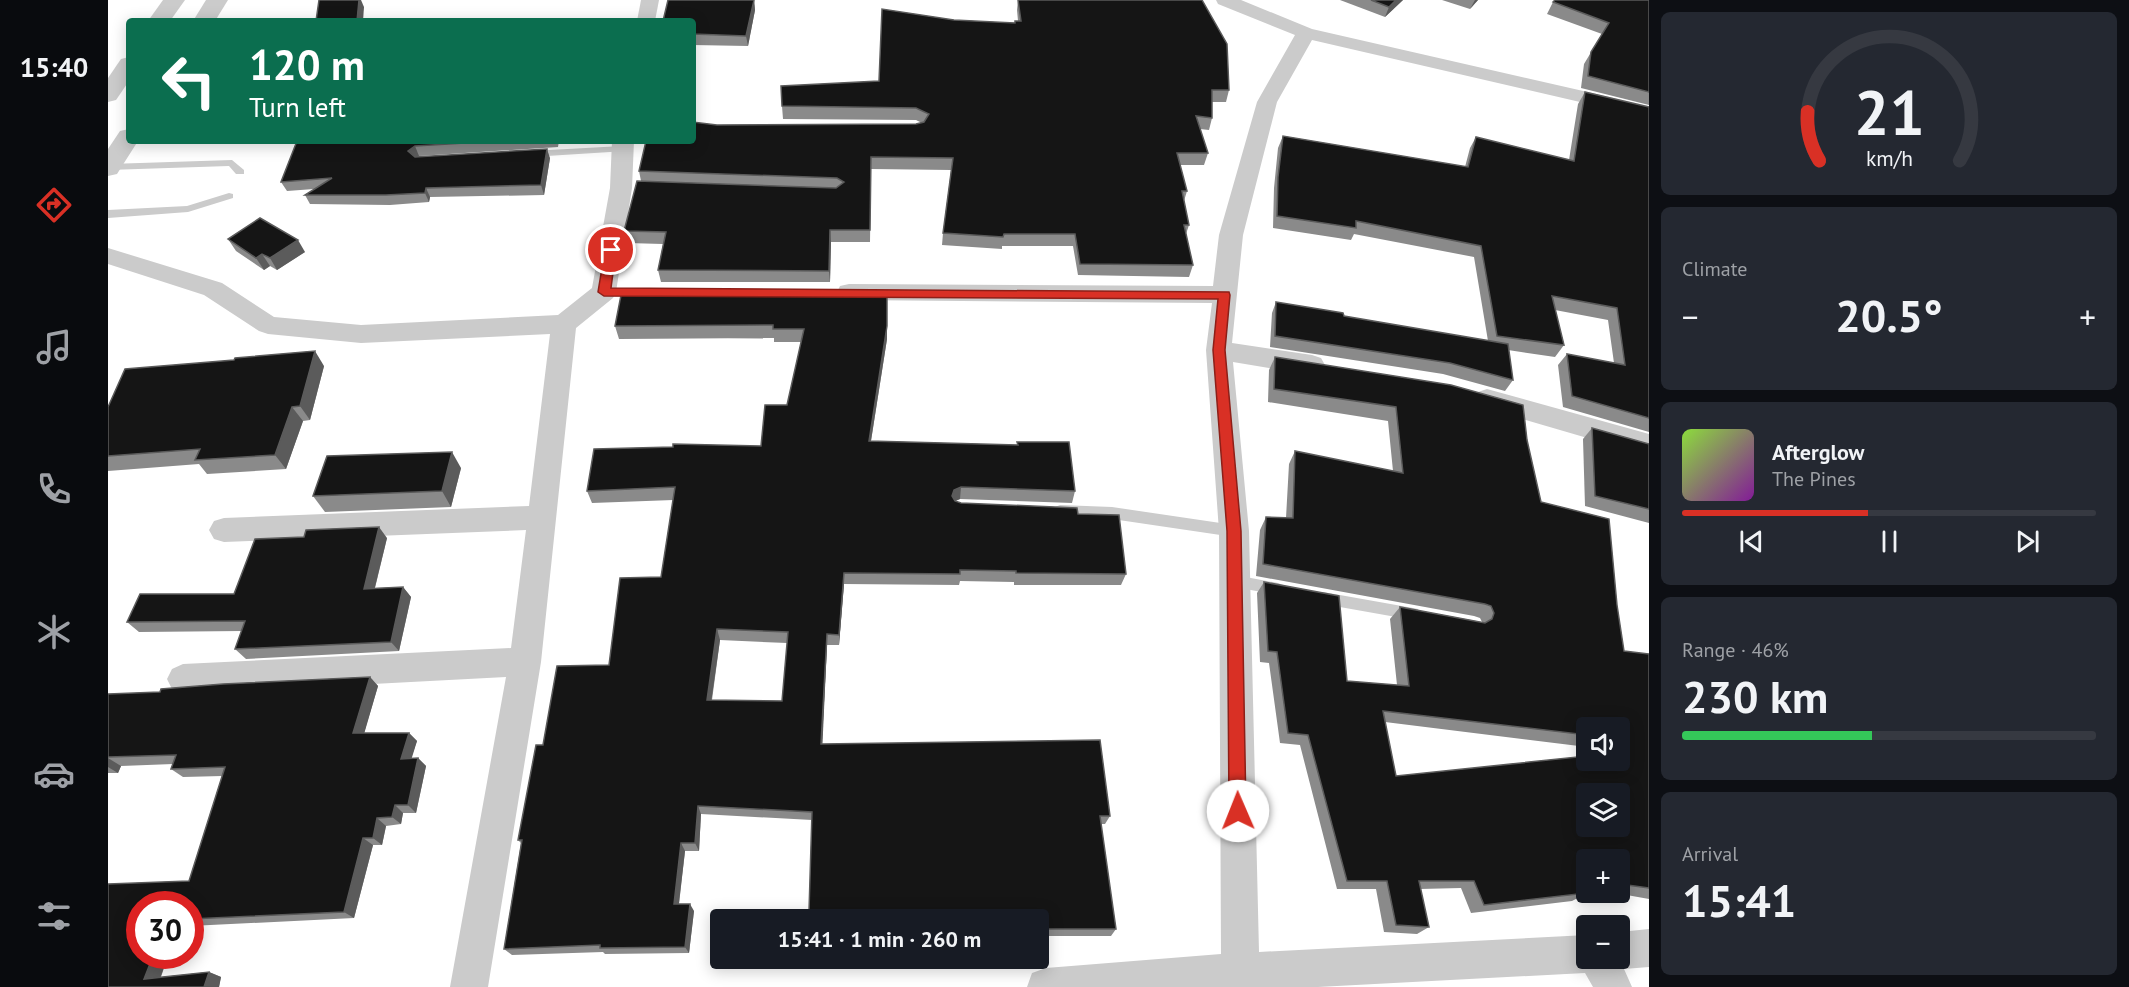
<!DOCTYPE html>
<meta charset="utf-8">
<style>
body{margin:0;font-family:"PT Sans",sans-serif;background:#242831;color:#f1f3f6;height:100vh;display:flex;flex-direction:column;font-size:22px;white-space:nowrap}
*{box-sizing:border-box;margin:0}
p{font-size:20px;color:#9ea1a6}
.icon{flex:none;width:33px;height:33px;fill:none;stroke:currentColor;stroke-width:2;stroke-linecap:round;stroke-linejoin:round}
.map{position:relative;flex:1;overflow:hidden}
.panel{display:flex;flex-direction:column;gap:12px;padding:12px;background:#0d0f14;width:480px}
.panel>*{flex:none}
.hud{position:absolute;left:18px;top:18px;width:570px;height:126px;border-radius:6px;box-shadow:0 3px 15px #0003;background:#0b6e4f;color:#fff;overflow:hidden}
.fabs{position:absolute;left:1468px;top:717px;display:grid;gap:12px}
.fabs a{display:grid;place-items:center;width:54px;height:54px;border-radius:6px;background:#171b24;box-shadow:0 3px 15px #0003;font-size:30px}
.speed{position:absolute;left:18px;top:891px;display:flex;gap:12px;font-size:30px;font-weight:700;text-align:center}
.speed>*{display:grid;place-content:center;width:78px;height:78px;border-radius:50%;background:#171b24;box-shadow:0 3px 15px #0003;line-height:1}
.speed .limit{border:9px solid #d22;background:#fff;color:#111}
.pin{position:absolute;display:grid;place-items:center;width:51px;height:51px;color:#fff;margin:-26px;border:3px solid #fff;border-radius:50%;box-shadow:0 2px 6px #0007}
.me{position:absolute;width:66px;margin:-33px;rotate:359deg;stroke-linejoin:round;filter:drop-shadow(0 0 4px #0008)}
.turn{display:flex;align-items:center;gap:21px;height:126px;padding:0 24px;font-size:27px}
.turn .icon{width:78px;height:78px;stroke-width:2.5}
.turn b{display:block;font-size:42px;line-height:51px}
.big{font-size:45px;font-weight:700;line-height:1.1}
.panel .tile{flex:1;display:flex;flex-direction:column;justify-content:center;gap:9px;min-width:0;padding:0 21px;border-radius:9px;background:#242831}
.panel .dial{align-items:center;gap:0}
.dial svg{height:156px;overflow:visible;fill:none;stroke:#363941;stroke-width:7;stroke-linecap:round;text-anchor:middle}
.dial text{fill:#f1f3f6;stroke:none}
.song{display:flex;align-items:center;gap:18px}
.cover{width:72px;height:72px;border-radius:9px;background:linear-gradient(135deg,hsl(90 70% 55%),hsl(290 70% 35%))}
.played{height:6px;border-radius:3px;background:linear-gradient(90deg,#d93025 45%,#363941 45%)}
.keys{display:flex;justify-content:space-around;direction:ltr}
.heat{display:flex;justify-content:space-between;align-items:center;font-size:33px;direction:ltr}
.charge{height:9px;border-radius:4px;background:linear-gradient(90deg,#34c759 46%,#363941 0)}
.trip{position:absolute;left:602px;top:909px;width:339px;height:60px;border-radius:6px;background:#171b24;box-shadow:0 3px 15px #0003;font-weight:700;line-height:60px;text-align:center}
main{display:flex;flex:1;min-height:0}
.tabs{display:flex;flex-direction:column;width:108px;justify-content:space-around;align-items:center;background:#090b0e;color:#9ea1a6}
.tabs .icon{width:42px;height:42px}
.tabs .selected{color:#d93025}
.tabs b{font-size:27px;color:#f1f3f6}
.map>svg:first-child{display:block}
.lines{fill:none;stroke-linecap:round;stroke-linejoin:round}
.service{fill:#cbcbcb;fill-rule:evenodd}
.minor{fill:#cbcbcb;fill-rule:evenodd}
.tertiary{fill:#cbcbcb;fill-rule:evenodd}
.wall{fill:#8a8a8a;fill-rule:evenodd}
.shaded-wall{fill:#5b5b5b}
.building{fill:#151515;stroke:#5b5b5b;stroke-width:1.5;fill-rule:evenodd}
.route{fill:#d93025;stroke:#8d1f18;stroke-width:1.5}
</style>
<main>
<nav class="tabs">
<b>15:40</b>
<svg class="icon selected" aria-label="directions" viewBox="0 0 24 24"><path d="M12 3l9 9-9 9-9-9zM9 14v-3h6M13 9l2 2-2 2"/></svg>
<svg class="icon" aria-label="music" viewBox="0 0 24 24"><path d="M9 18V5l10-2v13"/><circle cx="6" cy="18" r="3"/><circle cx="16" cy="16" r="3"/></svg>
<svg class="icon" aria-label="phone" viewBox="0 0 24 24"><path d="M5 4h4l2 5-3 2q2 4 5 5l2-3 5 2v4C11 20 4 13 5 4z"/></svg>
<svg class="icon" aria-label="climate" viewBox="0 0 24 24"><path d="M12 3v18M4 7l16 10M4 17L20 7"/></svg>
<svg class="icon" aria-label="car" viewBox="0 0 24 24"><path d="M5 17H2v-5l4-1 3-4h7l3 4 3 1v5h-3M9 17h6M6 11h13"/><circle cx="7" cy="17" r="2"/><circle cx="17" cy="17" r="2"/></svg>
<svg class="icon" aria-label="filters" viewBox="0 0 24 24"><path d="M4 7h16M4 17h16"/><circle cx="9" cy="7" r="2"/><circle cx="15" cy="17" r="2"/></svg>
</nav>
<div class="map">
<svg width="1541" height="987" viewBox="0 0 1541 987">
<rect width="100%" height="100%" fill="#fff"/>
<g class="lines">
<!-- service -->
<g class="service">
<polygon points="514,146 519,149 518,151 423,157 418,154 423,151"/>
<polygon points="124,160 136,170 136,174 128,174 121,166 0,170 1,164"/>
<polygon points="121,193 125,194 125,198 80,212 0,218 0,210 79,206"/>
<polygon points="952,505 1004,507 1126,525 1131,527 1133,531 1131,535 1126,537 1004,519 952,517 947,515 945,511 947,507"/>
<polygon points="1127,575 1170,583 1175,585 1177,589 1175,593 1170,595 1127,587 1122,585 1120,581 1122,577"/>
<polygon points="1215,592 1305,608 1310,609 1312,614 1310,619 1305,620 1215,604 1210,602 1208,598 1210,594"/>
</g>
<!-- minor -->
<g class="minor">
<polygon points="533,0 551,0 547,21 529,21"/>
<polygon points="1108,0 1133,0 1204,29 1541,106 1541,118 1204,40 1169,102 1135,235 1124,343 1204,355 1213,358 1217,365 1213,372 1204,375 1125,362 1141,531 1151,952 1479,935 1479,958 1512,958 1512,932 1541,929 1541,967 1516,969 1524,987 1485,987 1477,973 1210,987 919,987 924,973 938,968 1113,954 1111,531 1098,350 1104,303 741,300 732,298 729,292 732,286 741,284 1105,286 1111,235 1149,102 1187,35 1110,4"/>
<polygon points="504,141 526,141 524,188 508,292 505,298 468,328 433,662 380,987 342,987 398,677 75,694 64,689 59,679 64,669 75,664 403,648 418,530 116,542 106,539 101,530 106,521 116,518 421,506 442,334 253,343 160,334 151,331 96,295 0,264 0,248 114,283 166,317 253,325 450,315 484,288 502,188"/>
<polygon points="1379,389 1541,434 1541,456 1370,406 1366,399 1370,392"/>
</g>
<!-- tertiary -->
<g class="tertiary">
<polygon points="55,0 77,0 62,21 40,21"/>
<polygon points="98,0 120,0 107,21 85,21"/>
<polygon points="21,57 21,81 8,100 0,102 0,78 13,59"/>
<polygon points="21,129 21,141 30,141 9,174 0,176 0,149 12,131"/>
</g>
</g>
<!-- wall -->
<g class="wall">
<polygon points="646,0 647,10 640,46 585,45 585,21"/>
<polygon points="910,0 1121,90 1118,102 1104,102 1104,118 1101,130 1092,129 1100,153 1096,165 1072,165 1079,191 1076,201 1081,225 1078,234 1085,265 1081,277 970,275 965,246 894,246 894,249 834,245 835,233 843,170 763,169 762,242 723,242 722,282 553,282 550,270 555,244 519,243 516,231 533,181 531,171 609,125 808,124 814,123 808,120 675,119 674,106 771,81 846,20 907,23 910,21 909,10"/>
<polygon points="1232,0 1295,0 1277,17"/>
<polygon points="1334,0 1370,0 1362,9"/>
<polygon points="1541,0 1541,105 1473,88 1476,64 1494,34 1439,14 1445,2"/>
<polygon points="1477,92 1541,107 1541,432 1455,407 1450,365 1459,354 1506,363 1500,320 1447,310 1456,345 1447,357 1400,350 1405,380 1397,391 1335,374 1162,347 1164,313 1168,302 1236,316 1380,341 1366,257 1246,234 1243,240 1165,228 1166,188 1170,148 1175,136 1357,167 1362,148 1368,137 1461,160 1470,104"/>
<polygon points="189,141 451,141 450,147 311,156 310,157 442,158 436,195 322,197 321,202 282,205 202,204 197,195 206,189 179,191 173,182"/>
<polygon points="120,239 197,252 169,270 162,266 156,270 128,251"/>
<path d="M514 290 779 339 763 441 909 445V442L967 491 964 503 852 499 847 501 853 503 970 514 1018 574 1013 585H906V582L852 581 851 585 736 584 731 645H719L714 744 1002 816 997 824H993L1008 929 1003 936H930V920L703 918 701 911 704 820 593 814 591 851H577L571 904 586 911 581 953 497 954 495 952 404 955 396 949 413 843 410 840 435 745 501 665 553 577 565 500 484 503 479 491 653 446 679 405 693 342H666V338L511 339 507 326ZM612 640 679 643 674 701 604 700Z"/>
<path d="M1167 357 1419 440 1433 502 1509 605 1516 651 1541 654V899L1502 892H1512V860H1479V889H1477L1479 893 1464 901 1363 913 1353 888 1312 889 1321 927 1309 934 1276 932 1268 889H1229L1192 745 1172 743 1161 663 1152 662 1149 593 1156 582 1239 681 1289 685 1282 619 1292 607 1374 622 1372 618 1366 616 1148 576 1152 530 1158 517 1178 518 1181 464 1187 451 1285 471 1280 421 1160 402 1161 370ZM1277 722 1479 747V728H1512V760L1288 776Z"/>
<polygon points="216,366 202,420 195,421 178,469 99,474 91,464 0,471 0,407"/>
<polygon points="1484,428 1541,444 1541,523 1477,506 1475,439"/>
<polygon points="353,468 343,507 217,512 205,496"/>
<polygon points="279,538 267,588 295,587 303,597 291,651 138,659 127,649 134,631 31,632 19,622 126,594"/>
<polygon points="262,677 270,686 256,733 301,733 309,741 303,758 310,758 318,766 308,813 295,813 293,824 278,826 274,845 265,845 246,918 82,926 82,904 32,904 32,956 60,956 53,977 101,972 113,977 111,987 0,987 0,884 81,881 114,776 75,777 63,769 65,764 13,766 10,773 0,773 0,694 52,692 53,689 115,684"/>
</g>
<!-- shaded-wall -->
<g class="shaded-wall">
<polygon points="251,0 253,0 256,7 255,21 249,21"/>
<polygon points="646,0 647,10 640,46 638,36"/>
<polygon points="1288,0 1295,0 1277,17 1281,7"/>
<polygon points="1367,0 1370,0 1362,9"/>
<polygon points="307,146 311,156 304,160 300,151"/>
<polygon points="439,149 442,158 436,195 433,185"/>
<polygon points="318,188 322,197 321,202 317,193"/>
<polygon points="722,230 723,242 722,282 721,271"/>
<polygon points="190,240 197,252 169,270 162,258"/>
<polygon points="154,254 162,266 156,270 148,258"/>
<polygon points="779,326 779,339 761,453 761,441"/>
<polygon points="207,351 216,366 202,420 192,406"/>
<polygon points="184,407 195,421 178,469 167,455"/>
<polygon points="344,452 353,468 343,507 334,491"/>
<polygon points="853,487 852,499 845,502 844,496 846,490"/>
<polygon points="271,527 279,538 264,599 256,589"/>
<polygon points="736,573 736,584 731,645 731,635"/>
<polygon points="295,587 303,597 291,651 283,642"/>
<polygon points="609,629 612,640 602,710 599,700"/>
<polygon points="719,634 719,645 714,754 713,744"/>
<polygon points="262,677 270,686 254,741 245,733"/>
<polygon points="301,733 309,741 301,767 293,759"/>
<polygon points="0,758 13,766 10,773 0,767"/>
<polygon points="310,758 318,766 308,813 300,805"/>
<polygon points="287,805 295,813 293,824 284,817"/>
<polygon points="590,806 593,814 591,851 587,843"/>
<polygon points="269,818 278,826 274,845 265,838"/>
<polygon points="255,838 265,845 246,918 236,912"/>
<polygon points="573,843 577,851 570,911 566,904"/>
<polygon points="582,904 586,911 581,953 577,947"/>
<polygon points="45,956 60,956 50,984 36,979"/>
<polygon points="101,972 113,977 111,987 96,987"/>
</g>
<!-- building -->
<g class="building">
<polygon points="211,0 251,0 249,21 208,21"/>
<polygon points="560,0 646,0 638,36 585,34 585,21 555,21"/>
<polygon points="910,0 1094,0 1119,44 1121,90 1104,90 1104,118 1088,116 1100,153 1069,153 1079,191 1074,191 1081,225 1076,225 1085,265 972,264 967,234 896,234 895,237 835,233 845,158 763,157 762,230 722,230 721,271 550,270 558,232 516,231 529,181 728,188 736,182 729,178 531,171 538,141 585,141 585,122 609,125 808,124 816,122 821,114 808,108 674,106 673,86 771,81 774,9 846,20 907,23 907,21 913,21"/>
<polygon points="1263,0 1288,0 1281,7"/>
<polygon points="1447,0 1541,0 1541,92 1480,76 1483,52 1501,23 1445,2"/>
<polygon points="1477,92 1541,107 1541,418 1464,396 1459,354 1517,365 1509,308 1444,296 1456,345 1389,336 1373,246 1248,221 1248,228 1169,216 1170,177 1175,136 1360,167 1368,137 1466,161"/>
<polygon points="189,141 390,141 307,146 300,151 307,157 439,149 433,185 318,188 317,193 278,195 197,195 224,178 173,182"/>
<polygon points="152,218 190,240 162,258 154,254 148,258 120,239"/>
<path d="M514 290 779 291V326L761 441 910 445 909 442H961L967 491 853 487 846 490 844 496 847 501 853 503 969 508 970 514 1011 515 1018 574 908 573V571L852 570V574L736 573 731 635 719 634 713 744 992 740 1002 816H992L1008 929H930V920H719L720 911H701L704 812 590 806 587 843H573L566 904H582L577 947 492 948V945L396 949 414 840H410L428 745H435L449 666 501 665 512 578 553 577 567 487 479 491 486 449 565 447V444L653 446 657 405H679L696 329H665V325L507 326ZM609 629 680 632 674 701 599 700Z"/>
<polygon points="1168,302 1235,313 1236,316 1400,344 1405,380 1342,363 1167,336"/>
<polygon points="207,351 192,406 184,407 167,455 87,460 92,449 0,456 0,407 17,369 126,360 127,358"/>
<path d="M1167 357 1343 385 1415 405 1419 440 1433 502 1501 519 1509 605 1516 651 1541 654V888L1512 884V860H1479V879L1472 878 1479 893 1376 905 1366 881H1311L1321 927 1288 925 1279 881H1239L1200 735 1180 733 1169 652 1160 651 1156 582 1231 596 1239 681 1301 686 1292 607 1377 623 1384 619 1386 613 1383 606 1377 604 1155 564 1158 517 1185 518 1187 451 1295 473 1288 407 1166 389ZM1275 711 1479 735V728H1512V739L1521 740V752L1512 753V760H1479V756L1288 776ZM1479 794H1512V826H1479Z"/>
<polygon points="1484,428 1541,444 1541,509 1487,496"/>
<polygon points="344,452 334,491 205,496 219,456"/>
<polygon points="271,527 256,589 295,587 283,642 127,649 137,621 19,622 32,594 126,594 147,539 196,537 198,530"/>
<polygon points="262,677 245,733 301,733 293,759 310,758 300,805 287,805 284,817 269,818 265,838 255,838 236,912 82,919 82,904 32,904 32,956 45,956 36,979 101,972 96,987 0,987 0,884 81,881 117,767 63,769 68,755 0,757 0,694 52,692 53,689 115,684"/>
</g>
<!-- route -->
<polygon class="route" points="503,247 508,250 503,288 1121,292 1122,295 1117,350 1133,531 1138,811 1136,817 1130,819 1124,817 1121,811 1119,531 1105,350 1110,299 496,296 490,292 497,250"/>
</svg>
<div class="fabs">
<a><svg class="icon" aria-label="sound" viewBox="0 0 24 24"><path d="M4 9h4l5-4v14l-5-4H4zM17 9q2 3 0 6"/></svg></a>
<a><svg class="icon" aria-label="layers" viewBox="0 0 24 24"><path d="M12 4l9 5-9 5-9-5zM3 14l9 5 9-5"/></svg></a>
<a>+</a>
<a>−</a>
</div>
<div class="speed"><div class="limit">30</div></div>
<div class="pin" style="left:503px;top:250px;background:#d93025"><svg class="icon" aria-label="arrive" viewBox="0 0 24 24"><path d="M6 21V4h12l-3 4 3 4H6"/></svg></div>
<svg class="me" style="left:1130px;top:811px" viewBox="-20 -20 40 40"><circle r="19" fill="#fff"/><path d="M0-13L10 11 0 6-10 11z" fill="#d93025"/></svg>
<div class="trip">15:41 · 1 min · 260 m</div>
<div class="hud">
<div class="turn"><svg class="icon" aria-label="left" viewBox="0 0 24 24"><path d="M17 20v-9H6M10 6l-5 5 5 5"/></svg><div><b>120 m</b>Turn left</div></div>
</div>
</div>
<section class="panel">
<div class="tile dial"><svg viewBox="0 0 100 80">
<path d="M14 69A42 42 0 1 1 86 69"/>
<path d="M14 69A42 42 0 0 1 8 44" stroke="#d93025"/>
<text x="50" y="56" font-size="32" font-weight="700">21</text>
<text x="50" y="72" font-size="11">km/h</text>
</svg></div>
<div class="tile"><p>Climate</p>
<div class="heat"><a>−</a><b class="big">20.5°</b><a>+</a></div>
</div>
<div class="tile">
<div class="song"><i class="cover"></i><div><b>Afterglow</b><p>The Pines</p></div></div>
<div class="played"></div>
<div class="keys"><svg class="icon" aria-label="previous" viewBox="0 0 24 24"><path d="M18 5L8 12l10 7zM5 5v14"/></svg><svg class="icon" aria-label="pause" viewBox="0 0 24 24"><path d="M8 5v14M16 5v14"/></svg><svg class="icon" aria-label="next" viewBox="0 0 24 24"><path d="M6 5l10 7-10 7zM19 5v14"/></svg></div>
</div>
<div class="tile"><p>Range · 46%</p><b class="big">230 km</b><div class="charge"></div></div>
<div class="tile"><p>Arrival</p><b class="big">15:41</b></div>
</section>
</main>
